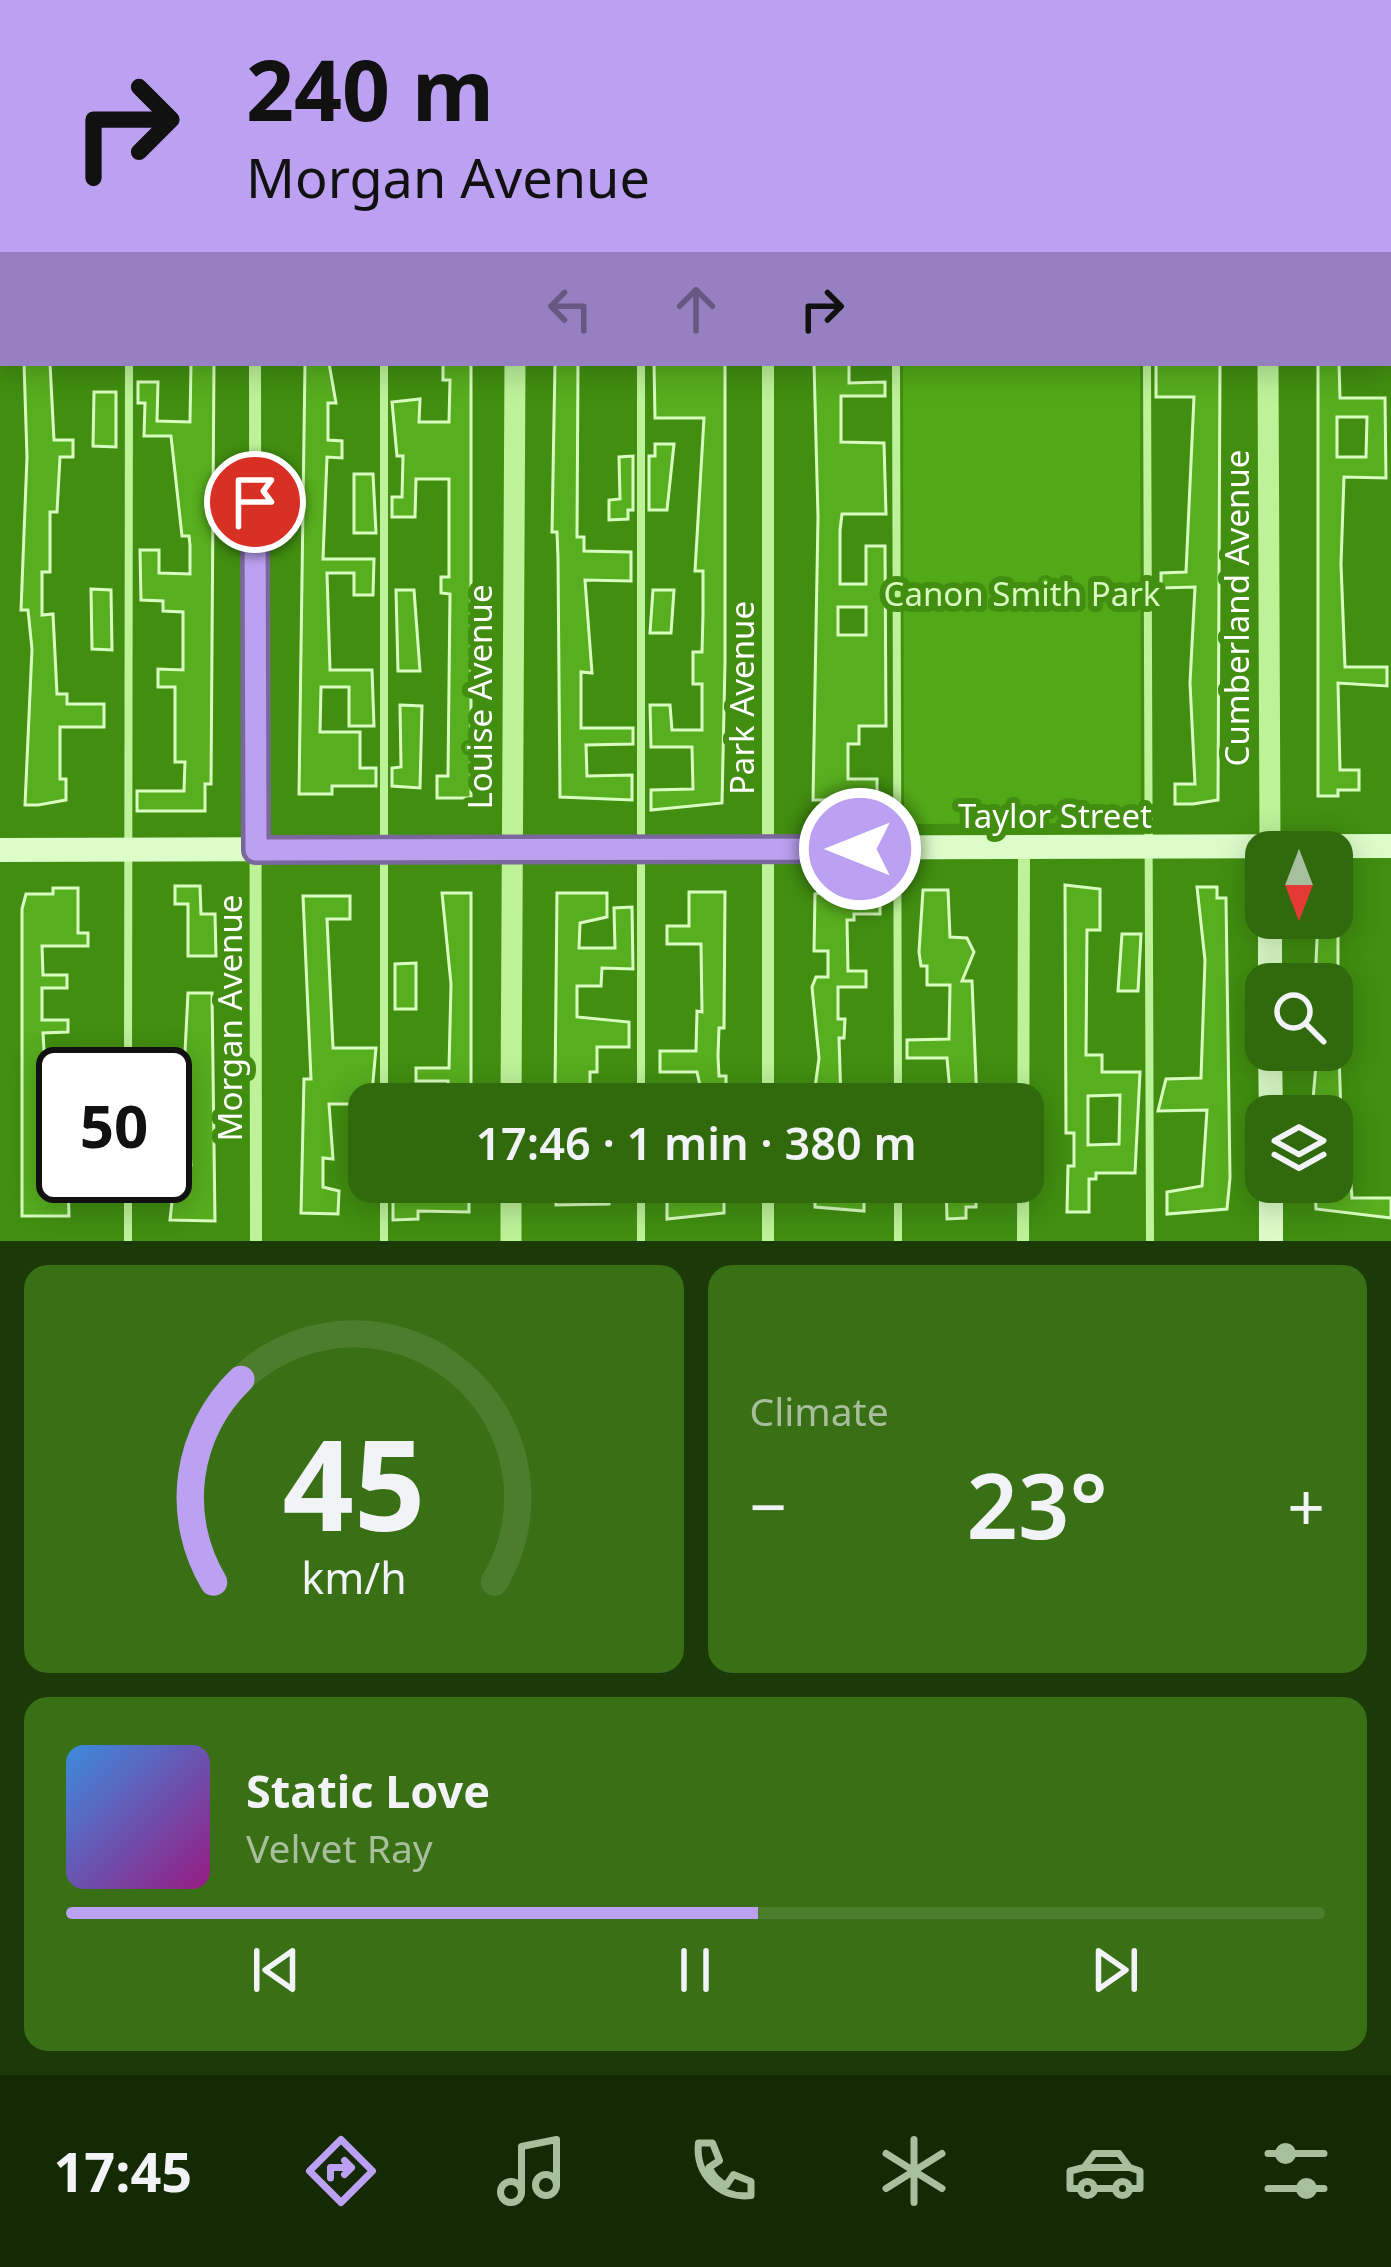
<!DOCTYPE html>
<meta charset="utf-8">
<style>
body{margin:0;font-family:"Noto Sans",sans-serif;background:#396f15;color:#f1f3f6;height:100vh;display:flex;flex-direction:column;font-size:45px;white-space:nowrap}
*{box-sizing:border-box;margin:0}
p{font-size:39px;color:#a8bf9d}
.icon{flex:none;width:66px;height:66px;fill:none;stroke:currentColor;stroke-width:2;stroke-linecap:round;stroke-linejoin:round}
.map{position:relative;height:1241px;overflow:hidden}
.panel{display:flex;flex-direction:column;gap:24px;padding:24px;background:#1b3a07;flex:1}
.panel>*{flex:none}
.banner{position:absolute;left:0px;top:0px;width:1392px;height:366px;box-shadow:0 6px 30px #0003;background:#bca0f2;color:#111;overflow:hidden}
.needle{width:78px;rotate:180deg}
.fabs{position:absolute;left:1245px;top:831px;display:grid;gap:24px}
.fabs a{display:grid;place-items:center;width:108px;height:108px;border-radius:24px;background:#316a0c;box-shadow:0 6px 30px #0003;font-size:60px}
.speed{position:absolute;left:36px;top:1047px;display:flex;gap:24px;font-size:60px;font-weight:700;text-align:center}
.speed>*{display:grid;place-content:center;width:156px;height:156px;border-radius:50%;background:#316a0c;box-shadow:0 6px 30px #0003;line-height:1}
.speed .limit{border:6px solid #111;border-radius:18px;background:#fff;color:#111}
.pin{position:absolute;display:grid;place-items:center;width:102px;height:102px;color:#fff;margin:-51px;border:6px solid #fff;border-radius:50%;box-shadow:0 3px 12px #0007}
.me{position:absolute;width:132px;margin:-66px;rotate:270deg;stroke-linejoin:round;filter:drop-shadow(0 0 9px #0008)}
.turn{display:flex;align-items:center;gap:42px;height:252px;padding:0 48px;font-size:54px}
.turn .icon{width:156px;height:156px;stroke-width:2.5}
.turn b{display:block;font-size:84px;line-height:102px}
.lanes{display:flex;align-items:center;height:114px;padding:0 48px;background:#0003;justify-content:center;gap:60px;direction:ltr}
.lanes .off{opacity:.35}
.big{font-size:90px;font-weight:600;line-height:1.1}
.panel .card{flex:1;display:flex;flex-direction:column;justify-content:center;gap:18px;min-width:0;padding:0 42px;border-radius:24px;background:#396f15}
.panel .dial{align-items:center;gap:0}
.dial svg{height:312px;overflow:visible;fill:none;stroke:#4c7d2d;stroke-width:7;stroke-linecap:round;text-anchor:middle}
.dial text{fill:#f1f3f6;stroke:none}
.song{display:flex;align-items:center;gap:36px}
.cover{width:144px;height:144px;border-radius:18px;background:linear-gradient(135deg,hsl(210 70% 55%),hsl(310 70% 35%))}
.played{height:12px;border-radius:6px;background:linear-gradient(90deg,#bca0f2 55%,#4c7d2d 55%)}
.keys{display:flex;justify-content:space-around;direction:ltr}
.heat{display:flex;justify-content:space-between;align-items:center;font-size:66px;direction:ltr}
.panel .tiles{flex:1;display:grid;gap:24px;grid-template-columns:1fr 1fr}
.card:last-child{grid-column:span 2}
.trip{position:absolute;left:348px;top:1083px;width:696px;height:120px;border-radius:24px;background:#316a0c;box-shadow:0 6px 30px #0003;font-weight:600;line-height:120px;text-align:center}
.dock{display:flex;height:192px;justify-content:space-around;align-items:center;background:#142a05;color:#a8bf9d}
.dock .icon{width:84px;height:84px}
.dock .on{color:#bca0f2}
.dock b{font-size:54px;color:#f1f3f6}
.map>svg:first-child{display:block}
.green{fill:#52a918}
.building{fill:#57ae1e;stroke:#d9fdc0;stroke-width:3;fill-rule:evenodd}
.lines{fill:none;stroke-linecap:round;stroke-linejoin:round}
.service{stroke:#bdf299;stroke-width:8}
.minor{stroke:#bdf299;stroke-width:12}
.tertiary{stroke:#bdf299;stroke-width:21}
.secondary{stroke:#dcfcc8;stroke-width:24}
.route-casing{stroke:#7a689d;stroke-width:30}
.route{stroke:#bca0f2;stroke-width:21}
.labels{text-anchor:middle;dominant-baseline:central;stroke-width:12;stroke-linejoin:round;paint-order:stroke}
.park-label{font-size:33px;fill:#d9fdc0;stroke:#418e10}
.street-label{font-size:33px;fill:#fff;stroke:#418e10}
</style>
<div class="map">
<svg width="1391" height="1241" viewBox="0 0 1391 1241">
<rect width="100%" height="100%" fill="#418e10"/>
<!-- green -->
<polygon class="green" points="903,363 1140,363 1141,823 904,824"/>
<!-- building -->
<g class="building">
<polygon points="24,363 50,363 54,440 73,440 73,457 60,457 57,512 50,512 50,572 42,572 42,615 53,614 57,694 67,694 67,704 104,704 104,727 60,727 60,779 66,779 66,800 38,805 25,805 32,649 28,610 21,610 27,457"/>
<polygon points="191,363 214,363 211,784 205,784 205,811 137,811 137,791 184,791 185,762 175,762 175,687 158,687 158,669 183,670 183,612 163,611 163,601 141,600 140,550 159,550 159,573 190,574 190,545 189,536 182,536 171,436 144,436 145,403 138,403 138,382 158,382 157,421 190,422"/>
<polygon points="305,363 329,363 336,403 328,403 328,440 342,441 342,458 327,457 323,559 374,559 373,595 354,595 354,573 327,573 330,670 372,670 374,726 349,726 349,687 321,687 320,732 360,732 360,768 376,768 376,786 332,786 332,794 299,794"/>
<polygon points="443,363 471,363 471,798 437,798 437,776 448,776 450,594 441,593 441,577 449,577 449,479 416,479 415,517 392,517 392,497 402,497 403,456 397,456 392,402 420,399 419,422 449,422 450,380 443,380"/>
<polygon points="555,363 578,363 577,537 584,537 584,551 631,552 631,581 585,580 592,673 581,672 581,728 633,728 633,744 586,745 587,776 632,775 632,800 560,797 558,558 557,532 552,532"/>
<polygon points="654,363 725,363 725,663 722,803 651,810 651,790 693,789 692,747 651,747 650,705 670,705 672,730 702,730 702,684 693,684 693,652 702,652 703,614 703,571 695,571 704,418 655,418"/>
<path d="M814 363H849V383L885 382V396H841V442L884 443 886 514H842L840 530V584H866V546H885L886 726H859V744H848V779H877V813H838V800H813L818 517ZM838 607H866V635H838Z"/>
<polygon points="1156,363 1220,363 1218,800 1193,804 1175,804 1175,784 1195,784 1190,683 1195,587 1161,588 1161,573 1186,572 1194,397 1156,397"/>
<path d="M1318 363H1339L1340 398H1385L1386 478 1344 477 1341 564 1345 667H1387V686L1338 683 1340 770H1359V790H1338V796H1318ZM1337 417H1367L1366 457H1337Z"/>
<polygon points="94,392 116,392 116,447 93,446"/>
<polygon points="655,444 674,444 667,510 649,510 649,456 655,456"/>
<polygon points="633,456 633,510 628,510 628,519 609,520 609,500 620,499 619,457"/>
<polygon points="354,474 373,474 376,533 354,533"/>
<polygon points="91,589 111,590 112,650 92,649"/>
<polygon points="396,590 414,590 420,671 398,671"/>
<polygon points="653,590 674,590 671,633 650,633"/>
<polygon points="400,705 422,706 420,788 392,786 392,768 401,767"/>
<path d="M1065 885 1100 889V930H1087L1086 1055H1102V1072H1140L1135 1173H1096V1179H1089V1212H1067L1068 1166H1074V1133H1066ZM1120 1095 1119 1144 1088 1145V1096Z"/>
<polygon points="175,886 200,886 201,914 215,914 216,956 188,956 188,904 175,904"/>
<polygon points="1197,887 1217,887 1217,898 1226,898 1230,1178 1227,1209 1167,1214 1167,1192 1202,1186 1207,1110 1158,1111 1166,1079 1201,1078 1205,960"/>
<polygon points="53,888 78,888 78,933 88,933 88,946 42,946 43,975 67,975 67,988 42,988 42,1020 68,1020 68,1032 43,1033 47,1100 63,1100 63,1113 43,1113 49,1185 68,1185 69,1216 22,1216 22,909 26,894 53,894"/>
<polygon points="923,890 948,890 950,937 967,938 974,952 962,981 972,981 977,1103 951,1103 947,1058 907,1058 907,1040 949,1039 950,985 927,985 927,966 921,966 919,952"/>
<polygon points="830,891 880,892 880,914 854,914 854,920 847,920 848,971 866,971 866,987 838,987 838,1019 845,1019 844,1038 839,1038 841,1103 813,1103 819,1058 812,987 816,977 828,977 828,951 814,951 815,894"/>
<polygon points="689,892 725,892 724,1028 719,1028 718,1056 719,1076 726,1076 726,1104 704,1104 697,1072 660,1072 660,1051 696,1051 697,1011 702,1012 701,944 667,944 667,926 689,926"/>
<polygon points="442,893 471,893 471,1104 448,1104 448,1081 416,1081 416,1068 449,1068 451,984"/>
<polygon points="557,893 607,893 607,917 580,923 579,948 615,948 614,908 632,907 633,969 602,968 601,986 577,986 577,1017 629,1022 629,1047 597,1047 597,1072 590,1072 590,1093 581,1093 581,1104 557,1104 555,1093"/>
<polygon points="303,896 350,896 350,919 327,919 333,1048 376,1048 371,1104 329,1104 333,1159 323,1158 323,1187 339,1191 338,1214 301,1213 304,1079 311,1079"/>
<polygon points="1318,918 1338,918 1338,984 1315,984"/>
<polygon points="1122,934 1141,934 1138,991 1118,991"/>
<polygon points="416,963 416,1009 395,1009 395,964"/>
<polygon points="188,993 212,993 215,1221 170,1220 176,1165 191,1165 184,1072"/>
<polygon points="1317,1053 1339,1053 1341,1116 1312,1111"/>
<polygon points="415,1182 469,1182 469,1212 418,1211 418,1219 393,1220 393,1198 415,1198"/>
<polygon points="556,1182 609,1184 609,1204 556,1205"/>
<polygon points="976,1183 976,1207 966,1207 966,1218 947,1219 946,1184"/>
<polygon points="815,1184 852,1184 852,1194 864,1194 864,1211 815,1207"/>
<polygon points="1351,1185 1352,1198 1391,1198 1391,1218 1316,1209 1315,1186"/>
<polygon points="689,1190 724,1190 724,1213 667,1219 667,1199 689,1199"/>
</g>
<g class="lines">
<!-- service -->
<g class="service">
<polyline points="343,0 343,3"/>
<polyline points="14,3 14,0"/>
<polyline points="1147,3 1147,0"/>
<polyline points="0,154 3,154"/>
<polyline points="384,363 384,1104"/>
<polyline points="896,363 898,1104"/>
<polyline points="1147,363 1150,1241"/>
<polyline points="128,1074 129,363"/>
<polyline points="641,1104 641,363"/>
<polyline points="128,1176 128,1241"/>
<polyline points="641,1182 641,1241"/>
<polyline points="898,1182 898,1241"/>
<polyline points="384,1241 384,1182"/>
</g>
<!-- minor -->
<g class="minor">
<polyline points="158,0 158,3"/>
<polyline points="1033,0 1033,3"/>
<polyline points="0,45 3,45"/>
<polyline points="1389,273 1391,273"/>
<polyline points="0,275 3,274"/>
<polyline points="255,363 256,1241"/>
<polyline points="768,1104 768,363"/>
<polyline points="768,1241 768,1182"/>
<polyline points="1023,1241 1024,848"/>
</g>
<!-- tertiary -->
<g class="tertiary">
<polyline points="478,0 479,3"/>
<polyline points="1269,3 1269,0"/>
<polyline points="1268,363 1270,846"/>
<polyline points="511,1104 515,363"/>
<polyline points="511,1241 511,1182"/>
</g>
<!-- secondary -->
<g class="secondary">
<polyline points="0,850 1391,846"/>
<polyline points="1270,918 1270,984"/>
<polyline points="1270,1050 1271,1116"/>
<polyline points="1271,1182 1271,1241"/>
</g>
</g>
<g class="lines">
<defs>
<polyline id="route" points="255,502 256,850 860,849"/>
</defs>
<!-- route casing -->
<use href="#route" class="route-casing"/>
<!-- route -->
<use href="#route" class="route"/>
</g>
<g class="labels">
<!-- park labels -->
<g class="park-label">
<text x="1022" y="593">Canon Smith Park</text>
</g>
<!-- street labels -->
<g class="street-label">
<text transform="translate(1236 608) rotate(-90)">Cumberland Avenue</text>
<text transform="translate(479 697) rotate(-90)">Louise Avenue</text>
<text transform="translate(741 698) rotate(-90)">Park Avenue</text>
<text x="1055" y="815">Taylor Street</text>
<text transform="translate(229 1018) rotate(-90)">Morgan Avenue</text>
</g>
</g>
</svg>
<div class="fabs">
<a><svg class="needle" viewBox="-14 -14 28 28"><path d="M0-13l5 13h-10z" fill="#e53935"/><path d="M0 13l5-13h-10z" fill="#a8bf9d"/></svg></a>
<a><svg class="icon" aria-label="search" viewBox="0 0 24 24"><circle cx="10" cy="10" r="6"/><path d="M15 15l6 6"/></svg></a>
<a><svg class="icon" aria-label="layers" viewBox="0 0 24 24"><path d="M12 4l9 5-9 5-9-5zM3 14l9 5 9-5"/></svg></a>
</div>
<div class="speed"><div class="limit">50</div></div>
<div class="pin" style="left:255px;top:502px;background:#d93025"><svg class="icon" aria-label="arrive" viewBox="0 0 24 24"><path d="M6 21V4h12l-3 4 3 4H6"/></svg></div>
<svg class="me" style="left:860px;top:849px" viewBox="-20 -20 40 40"><circle r="17" fill="#bca0f2" stroke="#fff" stroke-width="3"/><path d="M0-11L8 9 0 5-8 9z" fill="#fff"/></svg>
<div class="trip">17:46 · 1 min · 380 m</div>
<div class="banner">
<div class="turn"><svg class="icon" aria-label="right" viewBox="0 0 24 24"><path d="M7 20v-9h11M14 6l5 5-5 5"/></svg><div><b>240 m</b>Morgan Avenue</div></div>
<div class="lanes"><svg class="icon off" aria-label="left" viewBox="0 0 24 24"><path d="M17 20v-9H6M10 6l-5 5 5 5"/></svg><svg class="icon off" aria-label="ahead" viewBox="0 0 24 24"><path d="M12 20V5M6 11l6-6 6 6"/></svg><svg class="icon" aria-label="right" viewBox="0 0 24 24"><path d="M7 20v-9h11M14 6l5 5-5 5"/></svg></div>
</div>
</div>
<section class="panel">
<div class="tiles">
<div class="card dial"><svg viewBox="0 0 100 80">
<path d="M14 69A42 42 0 1 1 86 69"/>
<path d="M14 69A42 42 0 0 1 21 17" stroke="#bca0f2"/>
<text x="50" y="56" font-size="32" font-weight="700">45</text>
<text x="50" y="72" font-size="11">km/h</text>
</svg></div>
<div class="card"><p>Climate</p>
<div class="heat"><a>−</a><b class="big">23°</b><a>+</a></div>
</div>
<div class="card">
<div class="song"><i class="cover"></i><div><b>Static Love</b><p>Velvet Ray</p></div></div>
<div class="played"></div>
<div class="keys"><svg class="icon" aria-label="previous" viewBox="0 0 24 24"><path d="M18 5L8 12l10 7zM5 5v14"/></svg><svg class="icon" aria-label="pause" viewBox="0 0 24 24"><path d="M8 5v14M16 5v14"/></svg><svg class="icon" aria-label="next" viewBox="0 0 24 24"><path d="M6 5l10 7-10 7zM19 5v14"/></svg></div>
</div>
</div>
</section>
<nav class="dock">
<b>17:45</b>
<svg class="icon on" aria-label="directions" viewBox="0 0 24 24"><path d="M12 3l9 9-9 9-9-9zM9 14v-3h6M13 9l2 2-2 2"/></svg>
<svg class="icon" aria-label="music" viewBox="0 0 24 24"><path d="M9 18V5l10-2v13"/><circle cx="6" cy="18" r="3"/><circle cx="16" cy="16" r="3"/></svg>
<svg class="icon" aria-label="phone" viewBox="0 0 24 24"><path d="M5 4h4l2 5-3 2q2 4 5 5l2-3 5 2v4C11 20 4 13 5 4z"/></svg>
<svg class="icon" aria-label="climate" viewBox="0 0 24 24"><path d="M12 3v18M4 7l16 10M4 17L20 7"/></svg>
<svg class="icon" aria-label="car" viewBox="0 0 24 24"><path d="M5 17H2v-5l4-1 3-4h7l3 4 3 1v5h-3M9 17h6M6 11h13"/><circle cx="7" cy="17" r="2"/><circle cx="17" cy="17" r="2"/></svg>
<svg class="icon" aria-label="filters" viewBox="0 0 24 24"><path d="M4 7h16M4 17h16"/><circle cx="9" cy="7" r="2"/><circle cx="15" cy="17" r="2"/></svg>
</nav>
